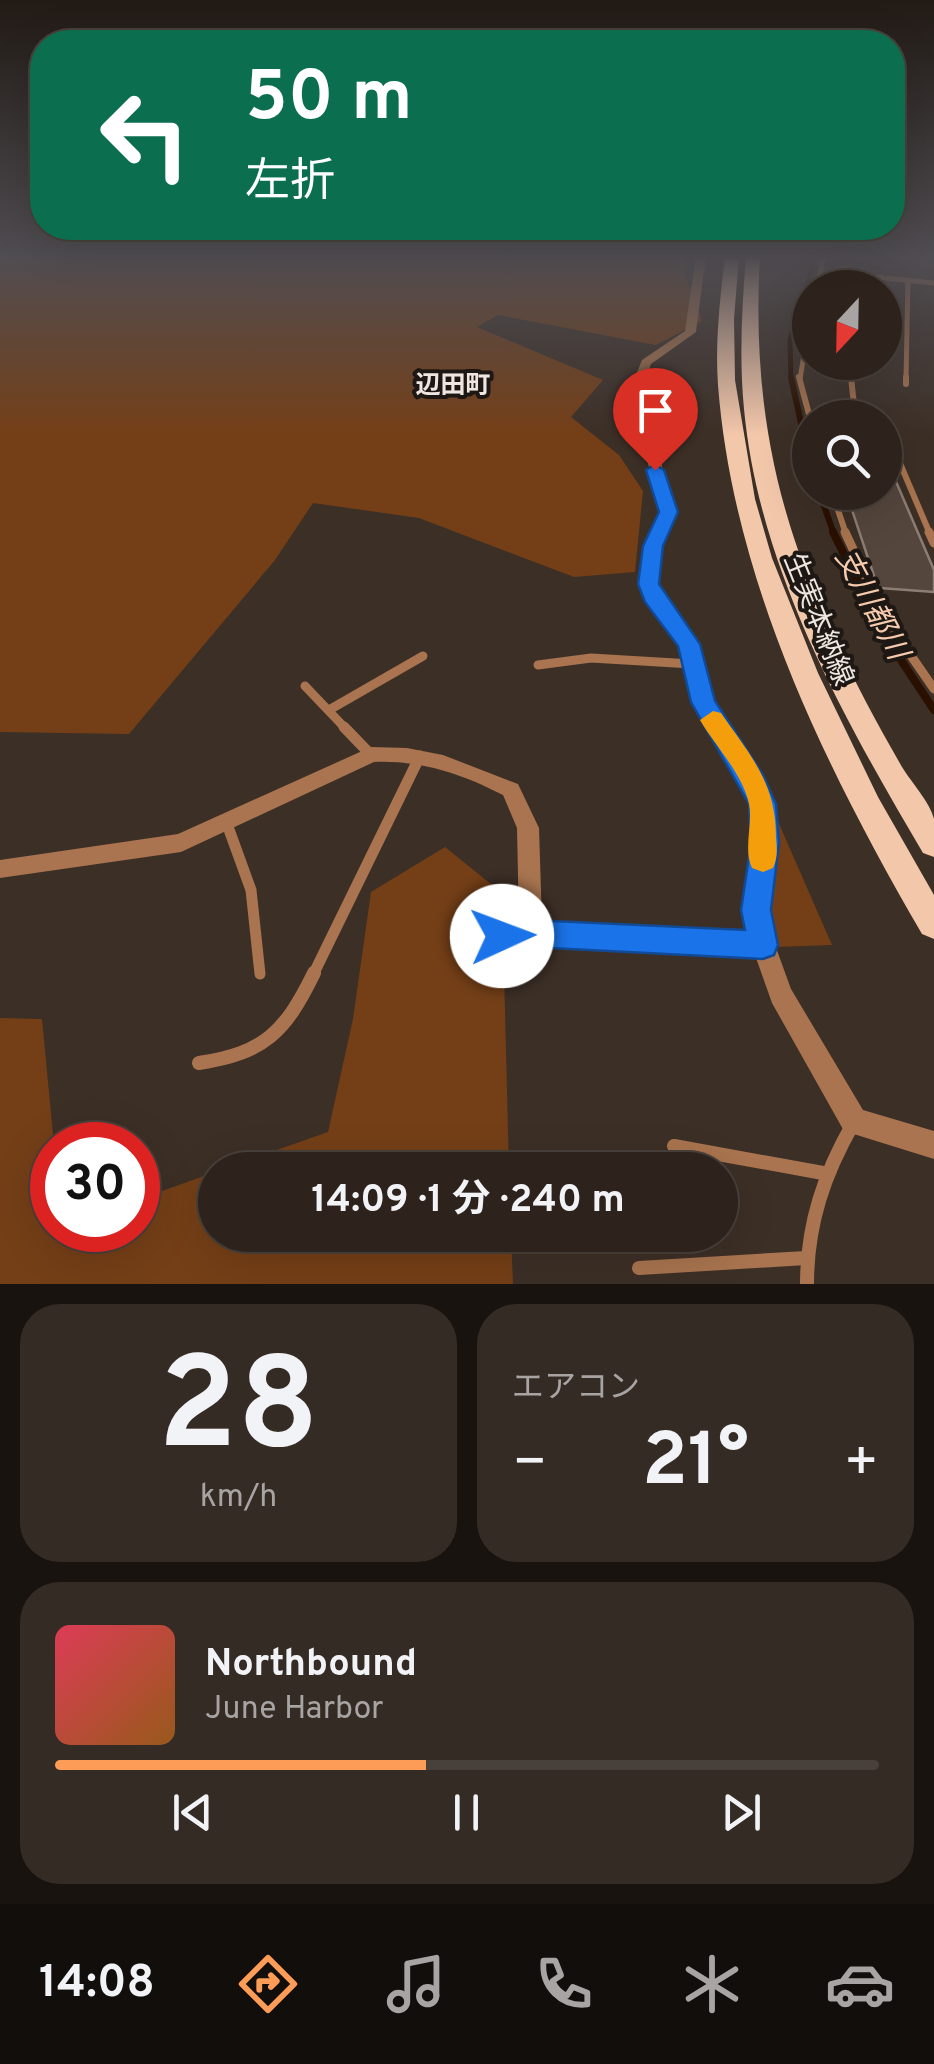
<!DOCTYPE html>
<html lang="ja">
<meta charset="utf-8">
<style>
body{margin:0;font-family:Overpass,"Noto Sans JP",sans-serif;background:#352b25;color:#f1f3f6;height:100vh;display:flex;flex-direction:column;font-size:38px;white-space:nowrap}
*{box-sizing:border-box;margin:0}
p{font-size:32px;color:#a7a4a3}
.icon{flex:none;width:55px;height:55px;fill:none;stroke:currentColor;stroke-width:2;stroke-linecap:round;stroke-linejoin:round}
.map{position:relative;height:1284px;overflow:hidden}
.details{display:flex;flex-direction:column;gap:20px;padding:20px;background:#19130f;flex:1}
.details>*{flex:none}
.guide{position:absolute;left:30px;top:30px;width:875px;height:210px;border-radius:40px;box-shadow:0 10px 40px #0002,0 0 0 2px #48403b;background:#0b6e4f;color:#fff;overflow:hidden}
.needle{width:65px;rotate:202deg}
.fabs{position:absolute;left:792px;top:270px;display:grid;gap:20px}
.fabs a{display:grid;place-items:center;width:110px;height:110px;border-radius:50%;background:#2d231c;box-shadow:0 10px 40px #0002,0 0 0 2px #48403b;font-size:50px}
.speed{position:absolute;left:30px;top:1122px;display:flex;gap:20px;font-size:50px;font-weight:700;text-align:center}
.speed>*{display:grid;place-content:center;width:130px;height:130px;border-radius:50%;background:#2d231c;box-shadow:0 10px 40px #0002,0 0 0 2px #48403b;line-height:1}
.speed .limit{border:15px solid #d22;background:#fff;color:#111}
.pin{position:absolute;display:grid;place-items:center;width:85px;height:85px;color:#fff;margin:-102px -42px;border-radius:50% 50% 50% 0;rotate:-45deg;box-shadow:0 0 10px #0007}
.pin .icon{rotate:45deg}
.me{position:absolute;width:110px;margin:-55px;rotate:88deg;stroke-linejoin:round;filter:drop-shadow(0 0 8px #0008)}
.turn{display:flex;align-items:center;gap:35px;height:210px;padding:0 50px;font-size:45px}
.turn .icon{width:130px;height:130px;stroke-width:2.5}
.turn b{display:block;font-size:70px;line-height:85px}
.big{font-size:75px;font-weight:700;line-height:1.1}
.details .tile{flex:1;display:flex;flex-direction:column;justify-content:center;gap:15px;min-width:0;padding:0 35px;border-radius:40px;background:#352b25}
.details .dial{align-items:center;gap:0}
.dial b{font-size:130px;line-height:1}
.song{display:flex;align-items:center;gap:30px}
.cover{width:120px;height:120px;border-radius:15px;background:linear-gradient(135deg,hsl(350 70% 55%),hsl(30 70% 35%))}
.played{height:10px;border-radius:5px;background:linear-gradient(90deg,#fd9c56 45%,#48403b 45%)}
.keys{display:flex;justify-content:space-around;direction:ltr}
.heat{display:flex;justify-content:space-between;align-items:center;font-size:55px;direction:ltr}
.details .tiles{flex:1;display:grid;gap:20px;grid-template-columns:1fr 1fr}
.tile:last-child{grid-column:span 2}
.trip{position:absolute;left:198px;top:1152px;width:540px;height:100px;border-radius:50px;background:#2d231c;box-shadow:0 10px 40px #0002,0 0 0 2px #48403b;font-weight:700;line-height:100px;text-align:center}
.dock{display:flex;height:160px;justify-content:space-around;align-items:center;background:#120e0b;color:#a7a4a3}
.dock .icon{width:70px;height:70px}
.dock .selected{color:#fd9c56}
.dock b{font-size:45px;color:#f1f3f6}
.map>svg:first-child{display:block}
.green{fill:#743f17}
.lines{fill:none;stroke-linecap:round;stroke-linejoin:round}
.stream-far2{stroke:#291000;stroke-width:5}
.stream-far1{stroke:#291000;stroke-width:6}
.stream{stroke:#291000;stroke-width:8}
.building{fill:#54463d;stroke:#8c7c73;stroke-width:2.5}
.service-far4{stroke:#a9744f;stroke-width:5}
.service-far3{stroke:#a9744f;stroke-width:6}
.service-far2{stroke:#a9744f;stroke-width:9}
.service-far1{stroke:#a9744f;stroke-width:11}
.service{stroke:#a9744f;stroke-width:14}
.minor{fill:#a9744f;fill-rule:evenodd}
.primary{fill:#f3c7aa;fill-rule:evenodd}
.route{fill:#1a73e8;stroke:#114b97;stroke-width:2.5}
.slow{fill:#f59e0b}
.labels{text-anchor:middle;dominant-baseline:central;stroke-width:8;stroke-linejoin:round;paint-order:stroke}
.far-neighbourhood-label{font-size:25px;font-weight:bold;fill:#efe6e1;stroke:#1e1815}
.street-label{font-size:28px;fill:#efe6e1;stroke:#1e1815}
.water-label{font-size:30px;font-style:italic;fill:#f6caad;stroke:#1e1815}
</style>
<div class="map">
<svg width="934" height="1284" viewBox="0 0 934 1284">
<rect width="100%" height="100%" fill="#3c2f26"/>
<!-- green -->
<g class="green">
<polygon points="0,256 685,256 685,275 702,321 656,345 498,315 477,327 603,380 571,417 619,455 643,491 635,572 574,577 419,518 313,503 275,560 129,734 0,732"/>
<polygon points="773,810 832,945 774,947 766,920"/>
<polygon points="445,847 502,893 509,1170 220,1170 328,1132 353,1019 371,892"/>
<polygon points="0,1018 42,1019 54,1145 52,1230 138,1230 138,1188 162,1191 215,1172 215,1235 511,1235 513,1284 0,1284"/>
</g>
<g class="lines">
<!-- stream-far2 -->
<polyline class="stream-far2" points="791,379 790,340 816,256"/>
<!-- stream-far1 -->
<g class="stream-far1">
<polyline points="791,377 810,465"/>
<polyline points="819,492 834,534"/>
</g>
<!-- stream -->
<polyline class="stream" points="833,532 883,633 934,710"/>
</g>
<!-- building -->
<polygon class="building" points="885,456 934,570 934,592 880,588 874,576 846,492 885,492"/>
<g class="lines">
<!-- service-far4 -->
<g class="service-far4">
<polyline points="817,288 824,256"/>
<polyline points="863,288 865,276 934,283"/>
<polyline points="850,362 852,379"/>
<polyline points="800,379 810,318"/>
<polyline points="906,379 908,280"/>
</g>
<!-- service-far3 -->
<g class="service-far3">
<polyline points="799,377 810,418"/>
<polyline points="851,377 854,405 871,418"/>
<polyline points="906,384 906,377"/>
<polyline points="885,428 930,534"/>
<polyline points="832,492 846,534"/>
</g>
<!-- service-far2 -->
<g class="service-far2">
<polyline points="845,532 885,618 934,689"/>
<polyline points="929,532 934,543"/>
<polyline points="538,665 591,658 692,664"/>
<polyline points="305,686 346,729"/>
<polyline points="329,710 423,656"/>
</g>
<!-- service-far1 -->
<g class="service-far1">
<polyline points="344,727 371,755"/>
<polyline points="227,824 251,890 260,974"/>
<polyline points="313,975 420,756"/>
</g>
<!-- service -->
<g class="service">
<path d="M199 1063C265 1053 285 1032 314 973"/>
<polyline points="674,1146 823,1173"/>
<polyline points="639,1268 806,1258"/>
<path d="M807 1284C807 1224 824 1174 854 1122"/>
</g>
<!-- minor -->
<path class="minor" d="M696 256H706L696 332 651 364 641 392 675 512 661 546 657 584 664 601 698 644 712 702 764 782 772 805 776 843 767 910 775 945 791 989 863 1110 934 1131V1159L844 1131 772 1003 755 955 531 944 503 947 495 943 491 936 495 929 519 924 517 828 503 795C462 774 421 760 374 762L181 852 0 878V860L178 834 371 747 407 748 443 755 518 784 539 828 542 923 749 934 745 910 754 843 752 805 745 784 694 702 681 645 648 602 641 584 645 546 661 512 629 392 642 360 685 331Z"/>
<!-- primary -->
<g class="primary">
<path d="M725 256H739L734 319 735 380 755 499 772 558 818 673 878 797 934 895V939L922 934C825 767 733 580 718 385 715 342 720 299 725 256Z"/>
<path d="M746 256H760C752 396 774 512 835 639 855 683 878 725 902 767 911 782 930 802 934 819 934 830 934 845 934 857L923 853C843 717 759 569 744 409 739 357 742 307 746 256Z"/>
</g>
</g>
<!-- sky -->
<linearGradient id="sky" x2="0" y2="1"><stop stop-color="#211a15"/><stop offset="0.59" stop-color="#504d52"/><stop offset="1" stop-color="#504d52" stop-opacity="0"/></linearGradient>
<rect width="934" height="435" fill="url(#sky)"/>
<!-- route -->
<polygon class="route" points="655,464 664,470 678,512 663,546 659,584 700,644 715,701 763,775 776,804 779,843 771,910 778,945 774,955 763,959 531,947 502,950 492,946 487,936 492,927 531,920 745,930 741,910 751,843 749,804 691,702 678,646 645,602 638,584 643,546 659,512 646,470"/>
<!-- slow -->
<path class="slow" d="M713 711 721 713C751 756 776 783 776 837 777 848 778 858 773 868L763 872 752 868C743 849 753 825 749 804 743 774 715 746 700 720Z"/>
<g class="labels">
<!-- far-neighbourhood labels -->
<g class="far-neighbourhood-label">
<text x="453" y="387">辺田町</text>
</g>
<!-- street labels -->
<g class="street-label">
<text transform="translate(817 620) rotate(68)">生実本納線</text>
</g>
<!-- water labels -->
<g class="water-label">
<text transform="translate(870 605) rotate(62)">支川都川</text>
</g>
</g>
</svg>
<div class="fabs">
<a><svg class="needle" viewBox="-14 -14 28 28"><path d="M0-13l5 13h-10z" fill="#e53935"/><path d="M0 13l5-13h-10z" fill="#a7a4a3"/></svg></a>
<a><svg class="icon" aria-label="search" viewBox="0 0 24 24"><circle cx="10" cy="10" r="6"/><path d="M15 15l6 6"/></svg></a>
</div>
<div class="speed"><div class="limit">30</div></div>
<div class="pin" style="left:655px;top:470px;background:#d93025"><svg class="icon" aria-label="arrive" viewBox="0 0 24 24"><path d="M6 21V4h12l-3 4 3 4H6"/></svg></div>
<svg class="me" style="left:502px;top:936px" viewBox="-20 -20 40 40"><circle r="19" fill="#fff"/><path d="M0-13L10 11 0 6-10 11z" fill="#1a73e8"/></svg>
<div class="trip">14:09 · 1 分 · 240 m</div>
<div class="guide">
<div class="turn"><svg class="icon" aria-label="left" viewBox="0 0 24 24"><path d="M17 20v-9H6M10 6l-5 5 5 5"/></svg><div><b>50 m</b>左折</div></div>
</div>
</div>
<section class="details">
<div class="tiles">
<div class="tile dial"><b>28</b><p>km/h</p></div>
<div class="tile"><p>エアコン</p>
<div class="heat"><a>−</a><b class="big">21°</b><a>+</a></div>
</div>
<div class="tile">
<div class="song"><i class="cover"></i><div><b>Northbound</b><p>June Harbor</p></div></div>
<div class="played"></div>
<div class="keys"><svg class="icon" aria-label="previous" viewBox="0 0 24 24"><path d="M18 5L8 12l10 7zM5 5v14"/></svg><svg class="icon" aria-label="pause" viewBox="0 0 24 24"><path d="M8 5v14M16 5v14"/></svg><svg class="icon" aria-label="next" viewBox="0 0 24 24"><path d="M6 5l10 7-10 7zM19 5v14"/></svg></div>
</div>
</div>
</section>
<nav class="dock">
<b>14:08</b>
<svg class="icon selected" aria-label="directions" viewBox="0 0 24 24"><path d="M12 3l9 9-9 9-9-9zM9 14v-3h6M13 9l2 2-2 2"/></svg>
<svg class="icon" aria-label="music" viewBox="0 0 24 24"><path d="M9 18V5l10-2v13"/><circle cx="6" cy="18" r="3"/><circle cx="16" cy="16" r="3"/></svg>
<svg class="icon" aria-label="phone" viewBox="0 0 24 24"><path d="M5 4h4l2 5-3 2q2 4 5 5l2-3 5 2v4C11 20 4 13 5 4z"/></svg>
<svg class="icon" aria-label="climate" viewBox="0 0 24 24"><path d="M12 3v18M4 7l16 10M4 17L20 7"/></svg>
<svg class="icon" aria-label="car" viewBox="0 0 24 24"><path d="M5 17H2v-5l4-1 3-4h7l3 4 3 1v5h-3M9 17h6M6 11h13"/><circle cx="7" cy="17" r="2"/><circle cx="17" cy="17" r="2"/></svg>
</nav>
